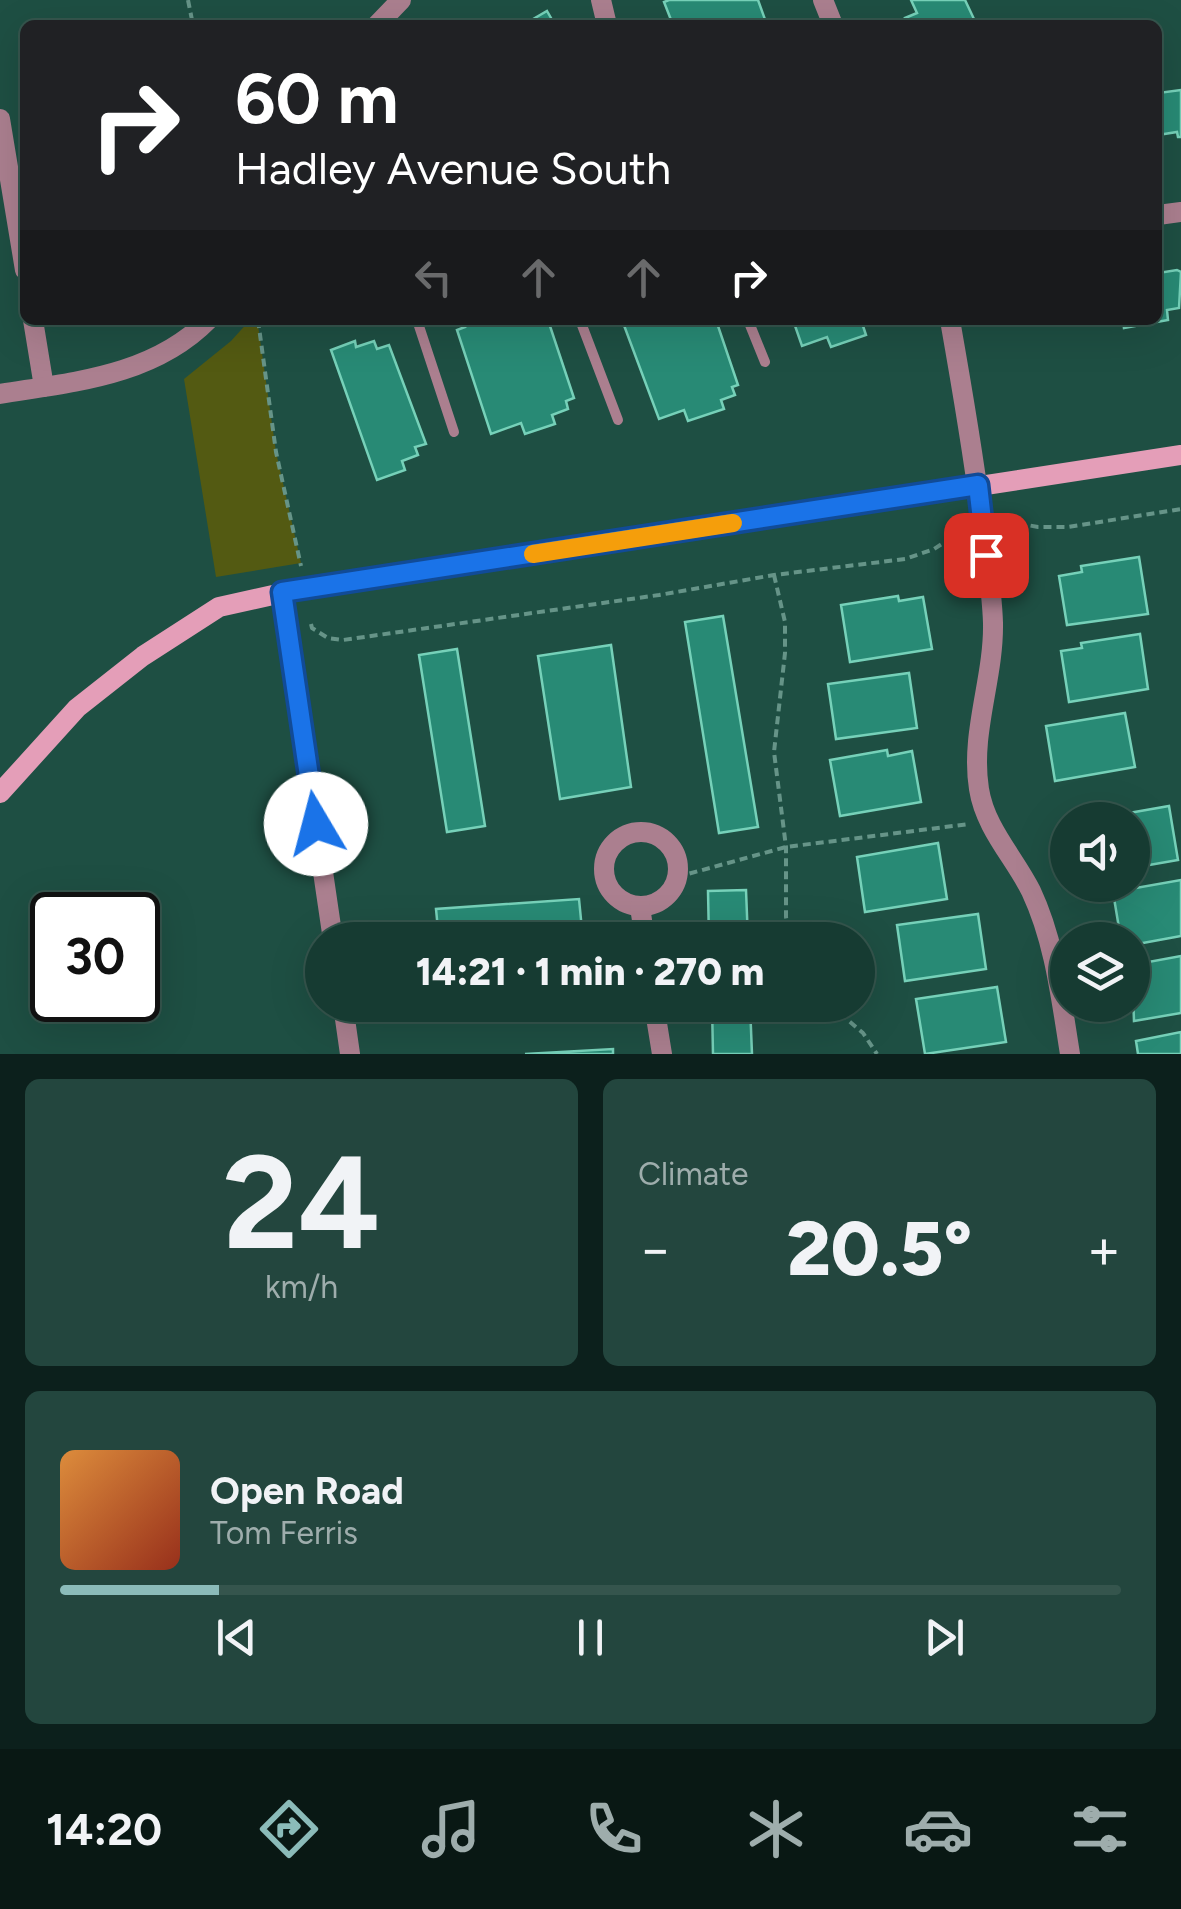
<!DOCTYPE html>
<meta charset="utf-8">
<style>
body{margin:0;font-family:Figtree,sans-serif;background:#23463e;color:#f1f3f6;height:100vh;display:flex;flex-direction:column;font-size:38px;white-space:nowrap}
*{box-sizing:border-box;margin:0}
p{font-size:32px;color:#9eadac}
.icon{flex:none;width:55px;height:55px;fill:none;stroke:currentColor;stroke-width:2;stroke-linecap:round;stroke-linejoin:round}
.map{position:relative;height:1054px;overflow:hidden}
.side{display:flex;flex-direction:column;gap:25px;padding:25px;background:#0c201c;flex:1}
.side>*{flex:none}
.banner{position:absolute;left:20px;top:20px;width:1142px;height:305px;border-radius:15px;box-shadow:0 10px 40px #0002,0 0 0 2px #35554d;background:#202124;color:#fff;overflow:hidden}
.tools{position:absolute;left:1050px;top:802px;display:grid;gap:20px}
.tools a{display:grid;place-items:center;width:100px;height:100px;border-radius:50%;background:#163b32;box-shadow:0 10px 40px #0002,0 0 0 2px #35554d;font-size:50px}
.speed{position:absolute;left:30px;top:892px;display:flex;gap:20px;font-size:50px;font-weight:700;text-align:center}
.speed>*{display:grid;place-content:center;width:130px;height:130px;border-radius:50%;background:#163b32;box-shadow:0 10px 40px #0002,0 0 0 2px #35554d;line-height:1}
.speed .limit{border:5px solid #111;border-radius:15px;background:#fff;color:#111}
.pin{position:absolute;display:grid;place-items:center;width:85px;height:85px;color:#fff;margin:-42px;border-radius:20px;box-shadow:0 5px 15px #0006}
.me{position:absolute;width:110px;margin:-55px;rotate:352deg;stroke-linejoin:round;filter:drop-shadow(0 0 8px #0008)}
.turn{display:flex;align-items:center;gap:35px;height:210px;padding:0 50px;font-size:45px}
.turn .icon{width:130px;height:130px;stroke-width:2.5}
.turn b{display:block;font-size:70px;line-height:85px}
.lanes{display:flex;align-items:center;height:95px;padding:0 50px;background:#0003;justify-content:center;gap:50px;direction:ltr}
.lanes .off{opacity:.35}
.big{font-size:75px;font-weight:800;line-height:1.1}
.side .widget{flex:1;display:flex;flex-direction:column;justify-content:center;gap:15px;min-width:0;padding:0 35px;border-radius:15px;background:#23463e}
.side .dial{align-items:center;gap:0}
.dial b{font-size:130px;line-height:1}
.song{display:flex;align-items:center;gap:30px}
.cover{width:120px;height:120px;border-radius:15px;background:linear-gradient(135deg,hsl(30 70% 55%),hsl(10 70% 35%))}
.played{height:10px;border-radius:5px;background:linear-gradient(90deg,#8bbbb9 15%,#35554d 15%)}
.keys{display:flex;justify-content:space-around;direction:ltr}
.heat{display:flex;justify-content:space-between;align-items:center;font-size:55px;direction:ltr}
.side .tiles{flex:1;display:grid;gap:25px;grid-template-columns:1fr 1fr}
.widget:last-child{grid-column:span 2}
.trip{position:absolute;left:305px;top:922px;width:570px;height:100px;border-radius:50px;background:#163b32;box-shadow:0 10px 40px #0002,0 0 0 2px #35554d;font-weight:800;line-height:100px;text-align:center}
.tabs{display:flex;height:160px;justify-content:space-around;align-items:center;background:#091814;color:#9eadac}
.tabs .icon{width:70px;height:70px}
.tabs .current{color:#8bbbb9}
.tabs b{font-size:45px;color:#f1f3f6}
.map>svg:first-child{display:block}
.green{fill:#535a12}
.building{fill:#288a75;stroke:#76d1b9;stroke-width:2.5}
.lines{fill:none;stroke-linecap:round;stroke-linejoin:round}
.path{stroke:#669488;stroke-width:4;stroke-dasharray:8 5;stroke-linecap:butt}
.lane{stroke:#ab7f8f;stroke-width:10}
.street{stroke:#ab7f8f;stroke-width:20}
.secondary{stroke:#e49eb8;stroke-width:20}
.route-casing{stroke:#114b97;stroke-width:25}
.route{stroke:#1a73e8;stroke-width:18}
.slow{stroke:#f59e0b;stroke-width:18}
</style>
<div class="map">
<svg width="1181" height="1054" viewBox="0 0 1181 1054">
<rect width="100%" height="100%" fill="#1e4f43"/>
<!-- green -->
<polygon class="green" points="250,320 258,325 276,452 301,563 216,577 184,379 231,341"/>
<!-- building -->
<g class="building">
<polygon points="669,0 758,0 767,25 673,25 664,2"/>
<polygon points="911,0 965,0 974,19 960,25 908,25 905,18 917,13"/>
<polygon points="547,11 555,25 523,25"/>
<polygon points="1181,90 1181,137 1178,137 1177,132 1158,135 1158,93"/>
<polygon points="1177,270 1181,272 1179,308 1167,310 1168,320 1124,328 1123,320 1158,320 1158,273"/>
<polygon points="462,320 548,320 574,398 566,401 568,409 552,415 555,424 525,434 521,423 491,434 457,330 465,327"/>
<polygon points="622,320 716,320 738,385 732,387 735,395 721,400 724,409 688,421 684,410 659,419"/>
<polygon points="793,320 877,320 877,321 863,326 866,335 831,347 827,337 802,346"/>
<polygon points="355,341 356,347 374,341 377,349 389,345 426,444 415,447 418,455 402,461 405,470 377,480 331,350"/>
<polygon points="1139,557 1148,614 1067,625 1059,576 1082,572 1081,566"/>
<polygon points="898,596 899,601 923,597 932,649 850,662 841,605"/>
<polygon points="723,616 758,827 719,833 685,622"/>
<polygon points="1140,634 1148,689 1069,702 1061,651 1082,648 1081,643"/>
<polygon points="611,645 631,787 560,799 538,656"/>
<polygon points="457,649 485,826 447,832 419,655"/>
<polygon points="909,673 917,728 836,739 828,684"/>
<polygon points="1125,713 1135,767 1055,781 1046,726"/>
<polygon points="887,750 888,756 912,751 921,802 840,816 830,760"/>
<polygon points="1169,806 1178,860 1132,868 1132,820 1089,820"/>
<polygon points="938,843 947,899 865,912 857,857"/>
<polygon points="1181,880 1181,936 1132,945 1132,940 1121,940 1113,892"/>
<polygon points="746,890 748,940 709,940 708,891"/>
<polygon points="579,899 583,940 439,940 436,909"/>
<polygon points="978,914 986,969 905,981 897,925"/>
<polygon points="1181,956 1181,1013 1134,1021 1132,965"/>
<polygon points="997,987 1006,1042 925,1054 916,999"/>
<polygon points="712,1005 750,1005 752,1054 713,1054"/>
<polygon points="1181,1032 1181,1054 1138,1054 1136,1041"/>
<polygon points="613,1049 613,1054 525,1054"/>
</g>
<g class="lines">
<!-- path -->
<g class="path">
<polyline points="188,0 193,25"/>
<polyline points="258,320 276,452 301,566"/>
<polyline points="1005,521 1038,527 1068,527 1181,509"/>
<polyline points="774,575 785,622 785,653 774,752 786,847 786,917 790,940"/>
<polyline points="311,624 312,628 328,638 343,640 659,595 774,575 905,559 934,549 962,531"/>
<polyline points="677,877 786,847 969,824"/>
<polyline points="830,1005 863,1033 877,1054"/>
</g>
<!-- lane -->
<g class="lane">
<polyline points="417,320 454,432"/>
<polyline points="580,320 618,420"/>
<polyline points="748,320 765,362"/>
</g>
<!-- street -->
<g class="street">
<polyline points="601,0 607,25"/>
<polyline points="823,0 833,25"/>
<polyline points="377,25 401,0"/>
<polyline points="0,119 25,270"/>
<polyline points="1158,215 1181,212"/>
<polyline points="33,320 44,387"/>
<path d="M950 320C962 388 974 456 982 524 986 557 992 589 993 623 994 679 970 733 979 789 985 828 1014 857 1031 891 1055 942 1061 999 1070 1054"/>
<path d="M0 394C73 382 153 376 208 320"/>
<polyline points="282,593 333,940"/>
<circle cx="641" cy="869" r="37"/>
<polyline points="640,907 645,940"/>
<polyline points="343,1005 350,1054"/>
<polyline points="654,1005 662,1054"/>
</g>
<!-- secondary -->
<polyline class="secondary" points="0,793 77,708 143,656 219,607 282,593 1181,455"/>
</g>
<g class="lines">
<defs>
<polyline id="route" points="316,824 282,592 978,485 986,555"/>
</defs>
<!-- route casing -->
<use href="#route" class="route-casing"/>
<!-- route -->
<use href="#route" class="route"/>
<!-- slow -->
<polyline class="slow" points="533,554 733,523"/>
</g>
</svg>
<div class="tools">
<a><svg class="icon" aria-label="sound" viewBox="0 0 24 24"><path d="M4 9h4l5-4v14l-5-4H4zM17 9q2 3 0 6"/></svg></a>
<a><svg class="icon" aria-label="layers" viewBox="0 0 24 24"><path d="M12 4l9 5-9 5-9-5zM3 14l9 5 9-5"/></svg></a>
</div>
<div class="speed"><div class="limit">30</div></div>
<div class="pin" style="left:986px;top:555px;background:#d93025"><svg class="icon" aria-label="arrive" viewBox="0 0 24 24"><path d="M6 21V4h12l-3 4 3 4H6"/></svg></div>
<svg class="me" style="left:316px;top:824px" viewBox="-20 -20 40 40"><circle r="19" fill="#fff"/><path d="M0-13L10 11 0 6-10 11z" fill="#1a73e8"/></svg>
<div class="trip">14:21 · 1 min · 270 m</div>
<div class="banner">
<div class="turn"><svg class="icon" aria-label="right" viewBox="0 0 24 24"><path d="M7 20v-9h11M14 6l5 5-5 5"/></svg><div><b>60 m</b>Hadley Avenue South</div></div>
<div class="lanes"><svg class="icon off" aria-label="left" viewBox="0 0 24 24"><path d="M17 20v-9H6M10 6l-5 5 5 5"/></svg><svg class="icon off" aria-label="ahead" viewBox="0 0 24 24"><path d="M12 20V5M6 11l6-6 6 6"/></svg><svg class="icon off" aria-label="ahead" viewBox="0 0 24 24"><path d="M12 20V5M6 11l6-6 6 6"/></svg><svg class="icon" aria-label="right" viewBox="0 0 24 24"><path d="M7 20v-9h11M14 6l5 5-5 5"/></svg></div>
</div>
</div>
<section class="side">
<div class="tiles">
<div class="widget dial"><b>24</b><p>km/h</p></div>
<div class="widget"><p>Climate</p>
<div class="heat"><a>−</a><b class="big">20.5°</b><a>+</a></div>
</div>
<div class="widget">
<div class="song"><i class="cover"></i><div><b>Open Road</b><p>Tom Ferris</p></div></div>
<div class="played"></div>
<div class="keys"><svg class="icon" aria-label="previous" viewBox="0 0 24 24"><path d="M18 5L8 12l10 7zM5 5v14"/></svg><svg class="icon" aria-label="pause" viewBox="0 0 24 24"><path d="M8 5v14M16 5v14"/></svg><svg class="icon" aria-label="next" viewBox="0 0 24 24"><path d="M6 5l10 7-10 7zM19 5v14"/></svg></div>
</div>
</div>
</section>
<nav class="tabs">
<b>14:20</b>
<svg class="icon current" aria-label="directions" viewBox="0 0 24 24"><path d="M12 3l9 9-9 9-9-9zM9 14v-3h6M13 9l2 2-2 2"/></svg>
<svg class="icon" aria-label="music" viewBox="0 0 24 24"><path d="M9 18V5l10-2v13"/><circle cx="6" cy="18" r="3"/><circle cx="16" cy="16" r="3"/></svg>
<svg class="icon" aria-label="phone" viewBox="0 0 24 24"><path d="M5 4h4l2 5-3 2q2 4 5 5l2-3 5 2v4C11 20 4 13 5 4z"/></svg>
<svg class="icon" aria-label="climate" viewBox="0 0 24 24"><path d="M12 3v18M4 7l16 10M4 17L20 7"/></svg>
<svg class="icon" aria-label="car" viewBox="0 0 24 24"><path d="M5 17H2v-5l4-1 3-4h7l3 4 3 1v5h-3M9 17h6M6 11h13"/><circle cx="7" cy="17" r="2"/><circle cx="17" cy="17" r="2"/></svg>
<svg class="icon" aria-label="filters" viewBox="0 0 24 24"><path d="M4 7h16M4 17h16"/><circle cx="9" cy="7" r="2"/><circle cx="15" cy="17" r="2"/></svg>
</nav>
